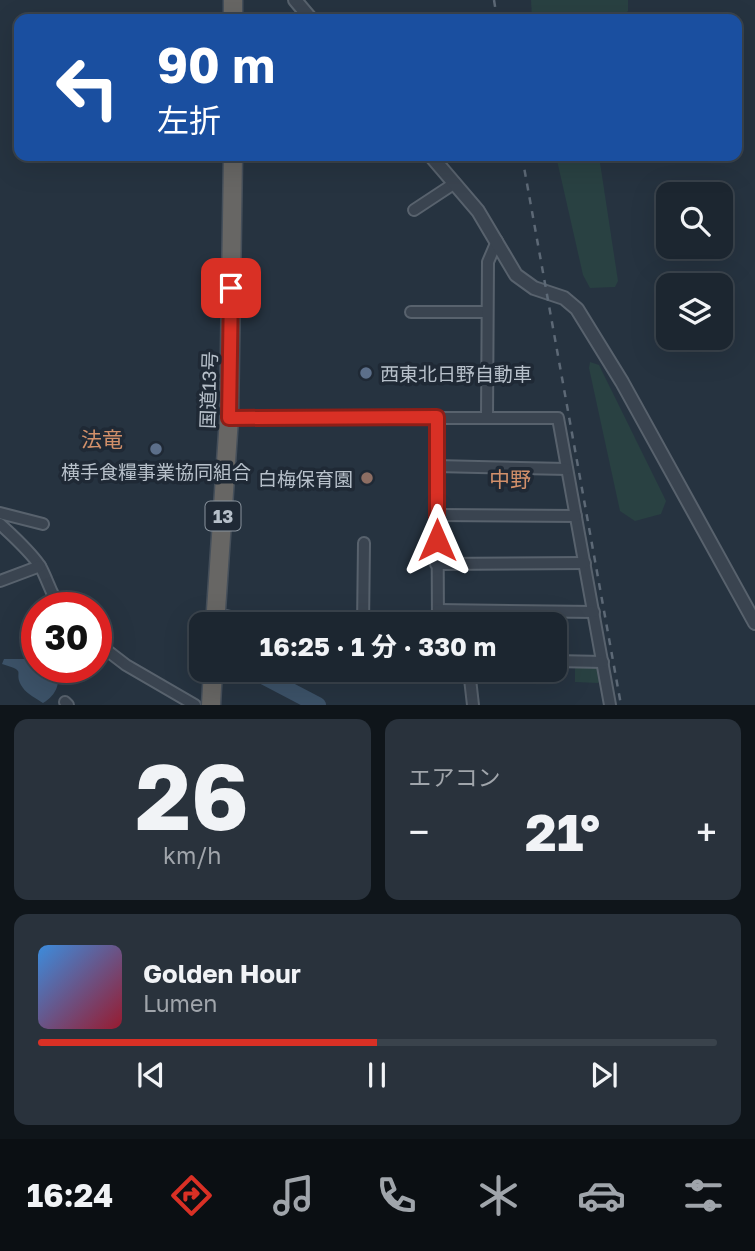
<!DOCTYPE html>
<html lang="ja">
<meta charset="utf-8">
<style>
body{margin:0;font-family:"Golos Text","Noto Sans JP",sans-serif;background:#29323c;color:#f1f3f6;height:100vh;display:flex;flex-direction:column;font-size:26px;white-space:nowrap}
*{box-sizing:border-box;margin:0}
p{font-size:23px;color:#a0a5ab}
.icon{flex:none;width:38px;height:38px;fill:none;stroke:currentColor;stroke-width:2;stroke-linecap:round;stroke-linejoin:round}
.map{position:relative;height:705px;overflow:hidden}
.drawer{display:flex;flex-direction:column;gap:14px;padding:14px;background:#0f151a;flex:1}
.drawer>*{flex:none}
.guide{position:absolute;left:14px;top:14px;width:728px;height:147px;border-radius:14px;box-shadow:0 7px 28px #0002,0 0 0 2px #3a434c;background:#1a4fa0;color:#fff;overflow:hidden}
.buttons{position:absolute;left:656px;top:182px;display:grid;gap:14px}
.buttons a{display:grid;place-items:center;width:77px;height:77px;border-radius:14px;background:#1c2630;box-shadow:0 7px 28px #0002,0 0 0 2px #3a434c;font-size:35px}
.speed{position:absolute;left:21px;top:592px;display:flex;gap:14px;font-size:35px;font-weight:700;text-align:center}
.speed>*{display:grid;place-content:center;width:91px;height:91px;border-radius:50%;background:#1c2630;box-shadow:0 7px 28px #0002,0 0 0 2px #3a434c;line-height:1}
.speed .limit{border:10px solid #d22;background:#fff;color:#111}
.pin{position:absolute;display:grid;place-items:center;width:60px;height:60px;color:#fff;margin:-30px;border-radius:14px;box-shadow:0 4px 10px #0006}
.me{position:absolute;width:77px;margin:-38px;rotate:0deg;stroke-linejoin:round;filter:drop-shadow(0 0 5px #0008)}
.turn{display:flex;align-items:center;gap:24px;height:147px;padding:0 28px;font-size:32px}
.turn .icon{width:91px;height:91px;stroke-width:2.5}
.turn b{display:block;font-size:49px;line-height:60px}
.big{font-size:52px;font-weight:700;line-height:1.1}
.drawer .widget{flex:1;display:flex;flex-direction:column;justify-content:center;gap:10px;min-width:0;padding:0 24px;border-radius:14px;background:#29323c}
.drawer .dial{align-items:center;gap:0}
.dial b{font-size:91px;line-height:1}
.song{display:flex;align-items:center;gap:21px}
.cover{width:84px;height:84px;border-radius:10px;background:linear-gradient(135deg,hsl(210 70% 55%),hsl(350 70% 35%))}
.played{height:7px;border-radius:4px;background:linear-gradient(90deg,#d93025 50%,#3a434c 50%)}
.keys{display:flex;justify-content:space-around;direction:ltr}
.heat{display:flex;justify-content:space-between;align-items:center;font-size:38px;direction:ltr}
.drawer .tiles{flex:1;display:grid;gap:14px;grid-template-columns:1fr 1fr}
.widget:last-child{grid-column:span 2}
.trip{position:absolute;left:189px;top:612px;width:378px;height:70px;border-radius:14px;background:#1c2630;box-shadow:0 7px 28px #0002,0 0 0 2px #3a434c;font-weight:700;line-height:70px;text-align:center}
.dock{display:flex;height:112px;justify-content:space-around;align-items:center;background:#0b0f13;color:#a0a5ab}
.dock .icon{width:49px;height:49px}
.dock .on{color:#d93025}
.dock b{font-size:32px;color:#f1f3f6}
.map>svg:first-child{display:block}
.green{fill:#294142}
.water{fill:#3c5268}
.lines{fill:none;stroke-linecap:round;stroke-linejoin:round}
.river{stroke:#3c5268;stroke-width:16}
.minor-casing{stroke:#58626d;stroke-width:14}
.tertiary-casing{stroke:#58626d;stroke-width:16}
.trunk-casing{stroke:#454f5a;stroke-width:21}
.minor{stroke:#3a4450;stroke-width:10}
.tertiary{stroke:#3a4450;stroke-width:12}
.trunk{stroke:#676664;stroke-width:18}
.rail{stroke:#5d6976;stroke-width:2.5;stroke-dasharray:7 7;stroke-linecap:butt}
.route-casing{stroke:#8d1f18;stroke-width:18}
.route{stroke:#d93025;stroke-width:12}
.service-dot{fill:#5c6f8a;stroke:#1f2935;stroke-width:2.5}
.education-dot{fill:#8d6e63;stroke:#1f2935;stroke-width:2.5}
.labels{text-anchor:middle;dominant-baseline:central;stroke-width:7;stroke-linejoin:round;paint-order:stroke}
.shield{fill:#1f2935;stroke:#89939d;stroke-width:2}
.shield-label{font-size:18px;font-weight:bold;fill:#b7c0ca}
.poi-label{font-size:19px;fill:#b7c0ca;stroke:#1f2935;text-anchor:start}
.street-label{font-size:19px;fill:#b7c0ca;stroke:#1f2935}
.neighbourhood-label{font-size:21px;fill:#d2906a;stroke:#1f2935}
</style>
<div class="map">
<svg width="755" height="705" viewBox="0 0 755 705">
<rect width="100%" height="100%" fill="#263340"/>
<!-- green -->
<g class="green">
<polygon points="531,0 628,0 628,11 617,19 532,19"/>
<polygon points="556,156 599,156 618,281 615,287 590,288 583,275"/>
<polygon points="590,362 599,365 666,501 661,514 635,521 620,511 589,368"/>
<polygon points="575,663 597,666 600,681 598,683 575,682"/>
</g>
<!-- water -->
<path class="water" d="M4 659H37V667H57C61 682 57 695 43 703 37 699 27 694 23 688 11 671 30 672 2 664Z"/>
<g class="lines">
<!-- river -->
<polyline class="river" points="251,670 318,705"/>
<defs>
<g id="minor">
<polyline points="414,210 455,183"/>
<polyline points="411,312 487,312"/>
<polyline points="437,417 438,625"/>
<polyline points="487,417 488,262 497,241"/>
<polyline points="229,418 558,418 610,705"/>
<polyline points="436,466 567,469"/>
<polyline points="0,513 43,524"/>
<polyline points="437,515 576,516"/>
<path d="M0 524C14 537 29 550 40 566 48 580 51 596 61 607"/>
<polyline points="436,564 585,563"/>
<polyline points="0,581 40,566"/>
<polyline points="438,610 594,612"/>
<polyline points="216,614 270,625"/>
<polyline points="363,625 364,543"/>
<polyline points="96,642 126,665 195,705"/>
<polyline points="555,661 603,662"/>
<polyline points="469,670 473,705"/>
<polyline points="65,702 68,705"/>
</g>
<g id="tertiary">
<polyline points="295,0 311,19"/>
<polyline points="431,156 478,211 516,275 534,288 564,298 577,309 622,382 755,623"/>
</g>
<g id="trunk">
<polyline points="233,19 233,0"/>
<polyline points="215,625 229,418 233,156"/>
<polyline points="211,705 213,670"/>
</g>
</defs>
<!-- minor casing -->
<use href="#minor" class="minor-casing"/>
<!-- tertiary casing -->
<use href="#tertiary" class="tertiary-casing"/>
<!-- trunk casing -->
<use href="#trunk" class="trunk-casing"/>
<!-- minor -->
<use href="#minor" class="minor"/>
<!-- tertiary -->
<use href="#tertiary" class="tertiary"/>
<!-- trunk -->
<use href="#trunk" class="trunk"/>
<!-- rail -->
<g class="rail">
<polyline points="494,0 497,19"/>
<polyline points="522,156 621,705"/>
</g>
</g>
<g class="lines">
<defs>
<polyline id="route" points="231,288 229,418 437,417 437,540"/>
</defs>
<!-- route casing -->
<use href="#route" class="route-casing"/>
<!-- route -->
<use href="#route" class="route"/>
</g>
<!-- markers -->
<g class="service-dot">
<circle cx="366" cy="373" r="7"/>
<circle cx="156" cy="449" r="7"/>
</g>
<circle class="education-dot" cx="367" cy="478" r="7"/>
<g class="labels">
<!-- shield labels -->
<rect class="shield" x="205.5" y="501.5" width="35" height="29" rx="5"/>
<g class="shield-label">
<text x="223" y="516">13</text>
</g>
<!-- poi labels -->
<g class="poi-label">
<text x="380" y="373">西東北日野自動車</text>
<text x="156" y="471" text-anchor="middle">横手食糧事業協同組合</text>
<text x="353" y="478" text-anchor="end">白梅保育園</text>
</g>
<!-- street labels -->
<g class="street-label">
<text transform="translate(208 390) rotate(-88)">国道13号</text>
</g>
<!-- neighbourhood labels -->
<g class="neighbourhood-label">
<text x="102" y="439">法竜</text>
<text x="510" y="479">中野</text>
</g>
</g>
</svg>
<div class="buttons">
<a><svg class="icon" aria-label="search" viewBox="0 0 24 24"><circle cx="10" cy="10" r="6"/><path d="M15 15l6 6"/></svg></a>
<a><svg class="icon" aria-label="layers" viewBox="0 0 24 24"><path d="M12 4l9 5-9 5-9-5zM3 14l9 5 9-5"/></svg></a>
</div>
<div class="speed"><div class="limit">30</div></div>
<div class="pin" style="left:231px;top:288px;background:#d93025"><svg class="icon" aria-label="arrive" viewBox="0 0 24 24"><path d="M6 21V4h12l-3 4 3 4H6"/></svg></div>
<svg class="me" style="left:437px;top:540px" viewBox="-20 -20 40 40"><path d="M0-17L14 15 0 8-14 15z" fill="#d93025" stroke="#fff" stroke-width="4"/></svg>
<div class="trip">16:25 · 1 分 · 330 m</div>
<div class="guide">
<div class="turn"><svg class="icon" aria-label="left" viewBox="0 0 24 24"><path d="M17 20v-9H6M10 6l-5 5 5 5"/></svg><div><b>90 m</b>左折</div></div>
</div>
</div>
<section class="drawer">
<div class="tiles">
<div class="widget dial"><b>26</b><p>km/h</p></div>
<div class="widget"><p>エアコン</p>
<div class="heat"><a>−</a><b class="big">21°</b><a>+</a></div>
</div>
<div class="widget">
<div class="song"><i class="cover"></i><div><b>Golden Hour</b><p>Lumen</p></div></div>
<div class="played"></div>
<div class="keys"><svg class="icon" aria-label="previous" viewBox="0 0 24 24"><path d="M18 5L8 12l10 7zM5 5v14"/></svg><svg class="icon" aria-label="pause" viewBox="0 0 24 24"><path d="M8 5v14M16 5v14"/></svg><svg class="icon" aria-label="next" viewBox="0 0 24 24"><path d="M6 5l10 7-10 7zM19 5v14"/></svg></div>
</div>
</div>
</section>
<nav class="dock">
<b>16:24</b>
<svg class="icon on" aria-label="directions" viewBox="0 0 24 24"><path d="M12 3l9 9-9 9-9-9zM9 14v-3h6M13 9l2 2-2 2"/></svg>
<svg class="icon" aria-label="music" viewBox="0 0 24 24"><path d="M9 18V5l10-2v13"/><circle cx="6" cy="18" r="3"/><circle cx="16" cy="16" r="3"/></svg>
<svg class="icon" aria-label="phone" viewBox="0 0 24 24"><path d="M5 4h4l2 5-3 2q2 4 5 5l2-3 5 2v4C11 20 4 13 5 4z"/></svg>
<svg class="icon" aria-label="climate" viewBox="0 0 24 24"><path d="M12 3v18M4 7l16 10M4 17L20 7"/></svg>
<svg class="icon" aria-label="car" viewBox="0 0 24 24"><path d="M5 17H2v-5l4-1 3-4h7l3 4 3 1v5h-3M9 17h6M6 11h13"/><circle cx="7" cy="17" r="2"/><circle cx="17" cy="17" r="2"/></svg>
<svg class="icon" aria-label="filters" viewBox="0 0 24 24"><path d="M4 7h16M4 17h16"/><circle cx="9" cy="7" r="2"/><circle cx="15" cy="17" r="2"/></svg>
</nav>
